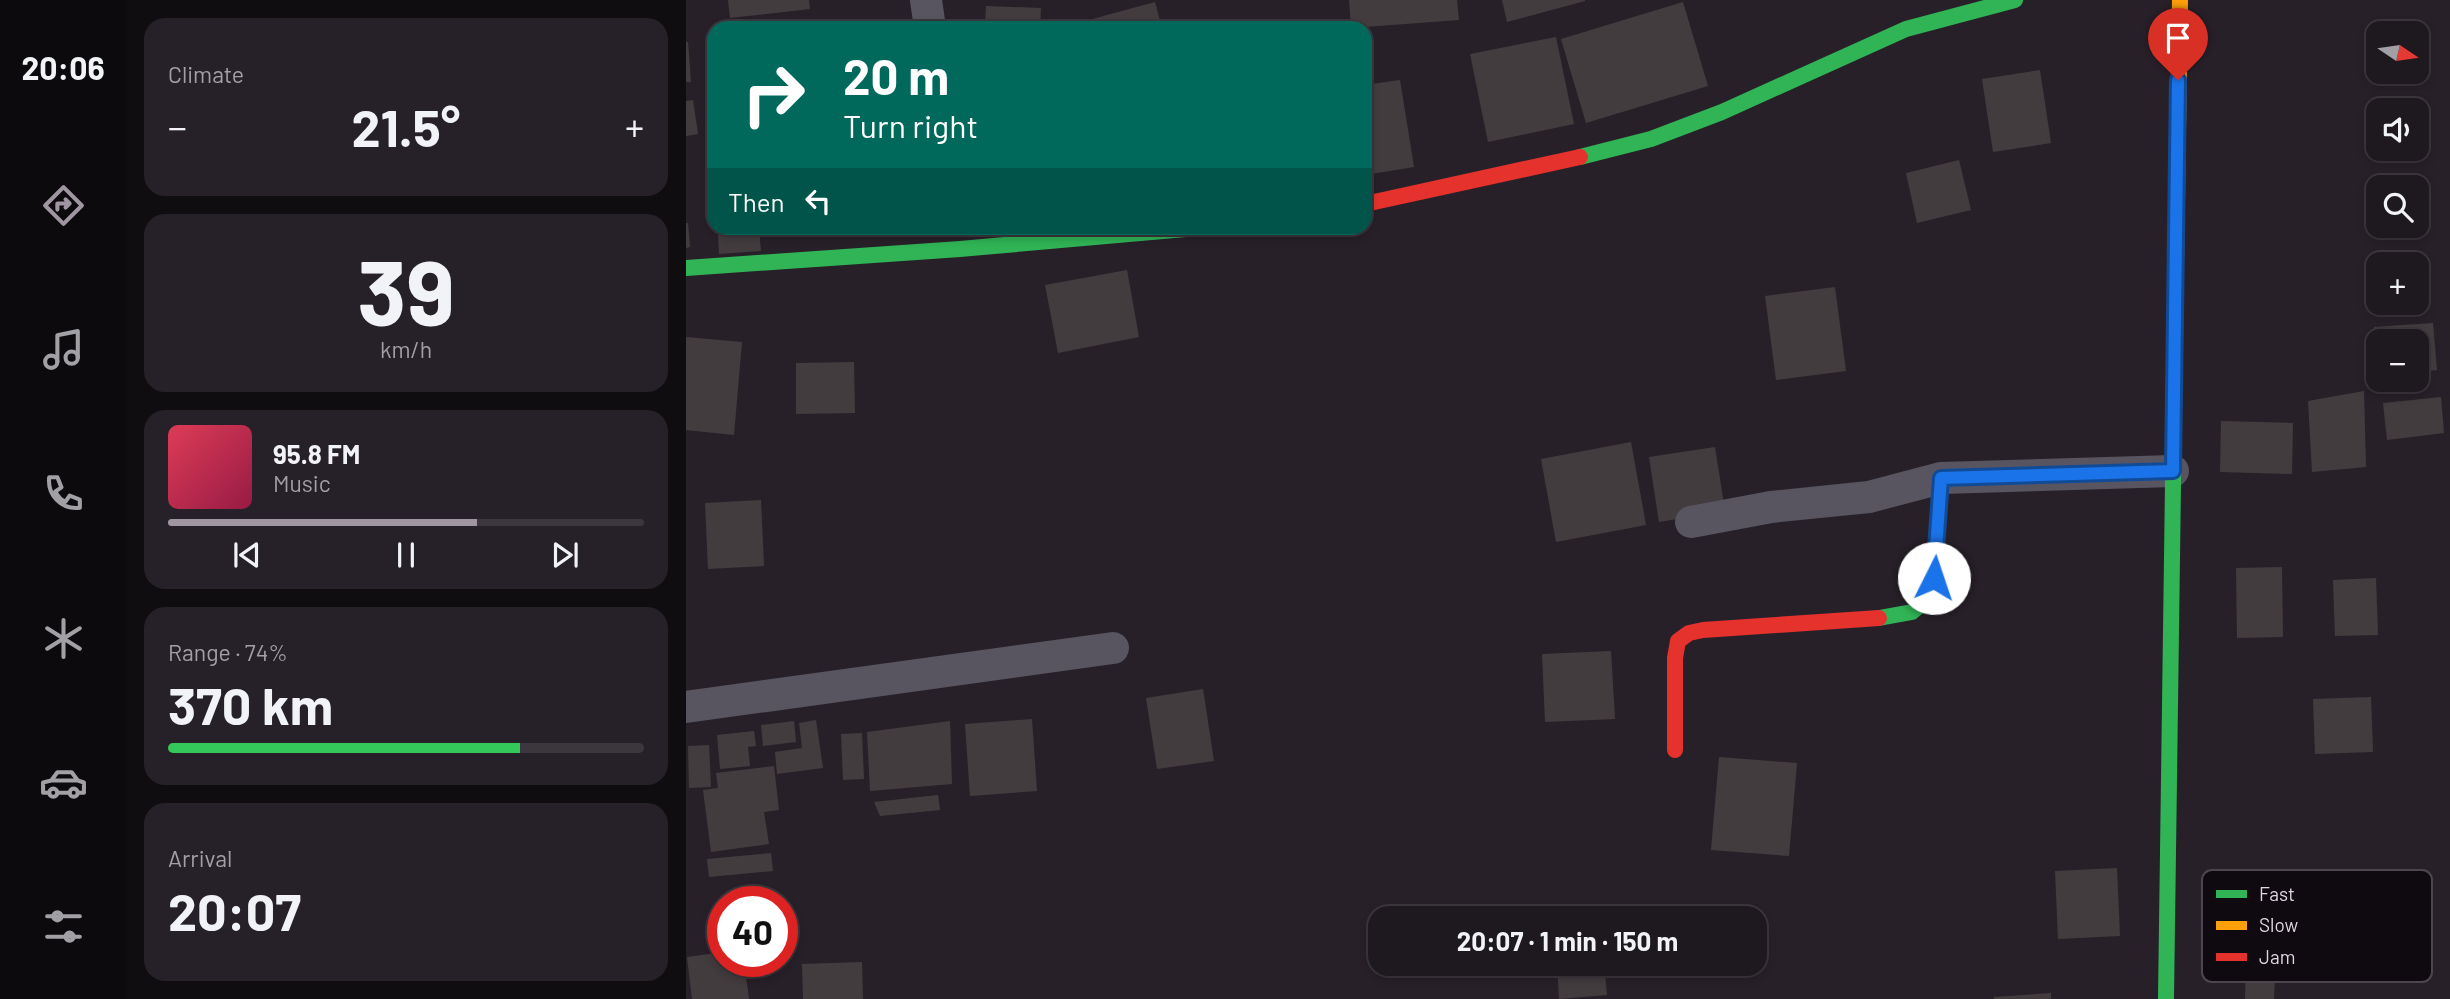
<!DOCTYPE html>
<meta charset="utf-8">
<style>
body{margin:0;font-family:Barlow,sans-serif;background:#262128;color:#f1f3f6;height:100vh;display:flex;flex-direction:column;font-size:26px;white-space:nowrap}
*{box-sizing:border-box;margin:0}
p{font-size:23px;color:#a1a0a4}
.icon{flex:none;width:38px;height:38px;fill:none;stroke:currentColor;stroke-width:2;stroke-linecap:round;stroke-linejoin:round}
.map{position:relative;flex:1;overflow:hidden}
.panel{display:flex;flex-direction:column;gap:18px;padding:18px;background:#100d11;width:560px}
.panel>*{flex:none}
.top-card{position:absolute;left:21px;top:21px;width:665px;height:214px;border-radius:21px;box-shadow:0 4px 10px #0003,0 0 0 2px #3c373d;background:#00695c;color:#fff;overflow:hidden}
.needle{width:46px;rotate:103deg}
.controls{position:absolute;left:1680px;top:21px;display:grid;gap:14px}
.controls a{display:grid;place-items:center;width:63px;height:63px;border-radius:14px;background:#1e181f;box-shadow:0 4px 10px #0003,0 0 0 2px #3c373d;font-size:35px}
.speed{position:absolute;left:21px;top:886px;display:flex;gap:14px;font-size:35px;font-weight:700;text-align:center}
.speed>*{display:grid;place-content:center;width:91px;height:91px;border-radius:50%;background:#1e181f;box-shadow:0 4px 10px #0003,0 0 0 2px #3c373d;line-height:1}
.speed .limit{border:10px solid #d22;background:#fff;color:#111}
.pin{position:absolute;display:grid;place-items:center;width:60px;height:60px;color:#fff;margin:-72px -30px;border-radius:50% 50% 50% 0;rotate:-45deg;box-shadow:0 0 7px #0007}
.pin .icon{rotate:45deg}
.me{position:absolute;width:77px;margin:-38px;rotate:4deg;stroke-linejoin:round;filter:drop-shadow(0 0 5px #0008)}
.turn{display:flex;align-items:center;gap:24px;height:147px;padding:0 21px;font-size:32px}
.turn .icon{width:91px;height:91px;stroke-width:2.5}
.turn b{display:block;font-size:49px;line-height:60px}
.then{display:flex;align-items:center;height:66px;padding:0 21px;background:#0003;gap:14px;font-size:26px}
.big{font-size:52px;font-weight:700;line-height:1.1}
.panel .card{flex:1;display:flex;flex-direction:column;justify-content:center;gap:10px;min-width:0;padding:0 24px;border-radius:21px;background:#262128}
.panel .dial{align-items:center;gap:0}
.dial b{font-size:91px;line-height:1}
.song{display:flex;align-items:center;gap:21px}
.cover{width:84px;height:84px;border-radius:10px;background:linear-gradient(135deg,hsl(350 70% 55%),hsl(340 70% 35%))}
.played{height:7px;border-radius:4px;background:linear-gradient(90deg,#9f96a1 65%,#3c373d 65%)}
.keys{display:flex;justify-content:space-around;direction:ltr}
.heat{display:flex;justify-content:space-between;align-items:center;font-size:38px;direction:ltr}
.charge{height:10px;border-radius:5px;background:linear-gradient(90deg,#34c759 74%,#3c373d 0)}
.trip{position:absolute;left:682px;top:906px;width:399px;height:70px;border-radius:21px;background:#1e181f;box-shadow:0 4px 10px #0003,0 0 0 2px #3c373d;font-weight:700;line-height:70px;text-align:center}
main{display:flex;flex:1;min-height:0}
.dock{display:flex;flex-direction:column;width:126px;justify-content:space-around;align-items:center;background:#0c0a0c;color:#a1a0a4}
.dock .icon{width:49px;height:49px}
.dock .active{color:#9f96a1}
.dock b{font-size:32px;color:#f1f3f6}
.map>svg:first-child{display:block}
.building{fill:#433c3e}
.lines{fill:none;stroke-linecap:round;stroke-linejoin:round}
.street{stroke:#585560;stroke-width:32}
.fast{stroke:#30b455;stroke-width:16}
.slow{stroke:#ff9f0a;stroke-width:16}
.jam{stroke:#e5322d;stroke-width:16}
.route-casing{stroke:#114b97;stroke-width:18}
.route{stroke:#1a73e8;stroke-width:12}
.key{fill:#0f0910;stroke:#4d464f;stroke-width:2}
.key-label{font-size:19px;fill:#dfd6e1}
</style>
<main>
<nav class="dock">
<b>20:06</b>
<svg class="icon active" aria-label="directions" viewBox="0 0 24 24"><path d="M12 3l9 9-9 9-9-9zM9 14v-3h6M13 9l2 2-2 2"/></svg>
<svg class="icon" aria-label="music" viewBox="0 0 24 24"><path d="M9 18V5l10-2v13"/><circle cx="6" cy="18" r="3"/><circle cx="16" cy="16" r="3"/></svg>
<svg class="icon" aria-label="phone" viewBox="0 0 24 24"><path d="M5 4h4l2 5-3 2q2 4 5 5l2-3 5 2v4C11 20 4 13 5 4z"/></svg>
<svg class="icon" aria-label="climate" viewBox="0 0 24 24"><path d="M12 3v18M4 7l16 10M4 17L20 7"/></svg>
<svg class="icon" aria-label="car" viewBox="0 0 24 24"><path d="M5 17H2v-5l4-1 3-4h7l3 4 3 1v5h-3M9 17h6M6 11h13"/><circle cx="7" cy="17" r="2"/><circle cx="17" cy="17" r="2"/></svg>
<svg class="icon" aria-label="filters" viewBox="0 0 24 24"><path d="M4 7h16M4 17h16"/><circle cx="9" cy="7" r="2"/><circle cx="15" cy="17" r="2"/></svg>
</nav>
<section class="panel">
<div class="card"><p>Climate</p>
<div class="heat"><a>−</a><b class="big">21.5°</b><a>+</a></div>
</div>
<div class="card dial"><b>39</b><p>km/h</p></div>
<div class="card">
<div class="song"><i class="cover"></i><div><b>95.8 FM</b><p>Music</p></div></div>
<div class="played"></div>
<div class="keys"><svg class="icon" aria-label="previous" viewBox="0 0 24 24"><path d="M18 5L8 12l10 7zM5 5v14"/></svg><svg class="icon" aria-label="pause" viewBox="0 0 24 24"><path d="M8 5v14M16 5v14"/></svg><svg class="icon" aria-label="next" viewBox="0 0 24 24"><path d="M6 5l10 7-10 7zM19 5v14"/></svg></div>
</div>
<div class="card"><p>Range · 74%</p><b class="big">370 km</b><div class="charge"></div></div>
<div class="card"><p>Arrival</p><b class="big">20:07</b></div>
</section>
<div class="map">
<svg width="1764" height="999" viewBox="0 0 1764 999">
<rect width="100%" height="100%" fill="#282029"/>
<!-- building -->
<g class="building">
<polygon points="42,0 123,0 124,9 44,18"/>
<polygon points="663,0 771,0 773,20 665,28"/>
<polygon points="816,0 899,0 899,1 821,22"/>
<polygon points="469,2 476,28 389,28 388,24"/>
<polygon points="997,2 1022,86 900,123 875,39"/>
<polygon points="300,6 355,8 354,28 299,28"/>
<polygon points="122,22 123,28 61,28 61,26"/>
<polygon points="870,37 888,124 802,142 784,54"/>
<polygon points="0,42 2,42 5,82 0,82"/>
<polygon points="1354,70 1365,143 1307,152 1296,79"/>
<polygon points="714,80 728,167 679,175 679,85"/>
<polygon points="7,100 12,134 0,136 0,101"/>
<polygon points="1273,160 1285,210 1231,223 1220,173"/>
<polygon points="0,223 2,223 4,247 0,248"/>
<polygon points="61,228 73,228 75,251 33,254 32,235 62,233"/>
<polygon points="441,270 453,337 372,353 359,285"/>
<polygon points="1149,287 1160,371 1090,380 1079,296"/>
<polygon points="1747,323 1751,370 1731,372 1731,341 1692,341 1692,359 1690,359 1688,327"/>
<polygon points="0,337 56,342 48,435 0,430"/>
<polygon points="168,362 169,413 110,414 110,363"/>
<polygon points="1678,391 1680,467 1626,472 1622,401"/>
<polygon points="1755,397 1758,433 1701,440 1697,403"/>
<polygon points="1535,421 1607,423 1606,474 1534,472"/>
<polygon points="945,442 960,525 870,542 855,459"/>
<polygon points="1029,447 1039,511 973,522 963,457"/>
<polygon points="75,500 78,566 22,569 19,503"/>
<polygon points="1596,567 1597,637 1551,638 1550,568"/>
<polygon points="1690,578 1692,635 1649,636 1647,580"/>
<polygon points="925,651 929,719 859,722 856,654"/>
<polygon points="517,689 528,761 471,769 460,698"/>
<polygon points="1685,697 1687,752 1629,754 1627,699"/>
<polygon points="346,719 351,791 284,796 279,724"/>
<polygon points="130,720 137,768 91,774 89,752 116,748 113,723"/>
<polygon points="108,721 110,742 77,746 75,725"/>
<polygon points="264,721 266,784 184,791 181,732"/>
<polygon points="68,731 70,746 62,747 64,766 34,769 31,735"/>
<polygon points="176,733 178,779 157,780 155,734"/>
<polygon points="23,745 25,787 3,788 2,746"/>
<polygon points="1033,757 1111,763 1103,856 1025,850"/>
<polygon points="88,766 93,810 78,812 83,844 25,852 17,790 32,788 30,773"/>
<polygon points="252,795 254,810 194,816 188,802"/>
<polygon points="85,853 87,871 23,877 21,859"/>
<polygon points="1431,868 1434,936 1372,939 1369,871"/>
<polygon points="915,911 915,919 868,919 868,914"/>
<polygon points="1561,940 1628,942 1627,978 1589,977 1588,999 1559,999"/>
<polygon points="37,952 37,961 58,961 63,999 6,999 1,957"/>
<polygon points="176,962 177,999 117,999 116,964"/>
<polygon points="871,964 918,964 921,995 873,999"/>
<polygon points="1365,993 1365,999 1308,999 1308,997"/>
</g>
<g class="lines">
<!-- street -->
<g class="street">
<polyline points="240,0 244,28"/>
<polyline points="1005,522 1085,507 1183,497 1255,478 1487,471"/>
<polyline points="0,707 427,648"/>
</g>
<!-- fast -->
<g class="fast">
<polyline points="894,157 965,139 1036,112 1220,29 1329,0"/>
<polyline points="0,268 274,249 511,228"/>
<polyline points="1193,618 1226,612 1241,599 1248,578 1255,478"/>
<polyline points="1480,999 1490,264"/>
</g>
<!-- slow -->
<polyline class="slow" points="1490,264 1494,0"/>
<!-- jam -->
<g class="jam">
<polyline points="679,204 894,157"/>
<polyline points="989,750 989,658 992,641 1003,633 1017,630 1193,618"/>
</g>
</g>
<g class="lines">
<defs>
<polyline id="route" points="1248,578 1255,478 1487,471 1492,80"/>
</defs>
<!-- route casing -->
<use href="#route" class="route-casing"/>
<!-- route -->
<use href="#route" class="route"/>
</g>
<!-- legend -->
<rect x="1516" y="870" width="230" height="112" rx="10" class="key"/>
<rect x="1530" y="890" width="31" height="8" fill="#30b455"/>
<rect x="1530" y="921" width="31" height="9" fill="#ff9f0a"/>
<rect x="1530" y="953" width="31" height="8" fill="#e5322d"/>
<g class="key-label">
<text x="1573" y="901">Fast</text>
<text x="1573" y="932">Slow</text>
<text x="1573" y="964">Jam</text>
</g>
</svg>
<div class="controls">
<a><svg class="needle" viewBox="-14 -14 28 28"><path d="M0-13l5 13h-10z" fill="#e53935"/><path d="M0 13l5-13h-10z" fill="#a1a0a4"/></svg></a>
<a><svg class="icon" aria-label="sound" viewBox="0 0 24 24"><path d="M4 9h4l5-4v14l-5-4H4zM17 9q2 3 0 6"/></svg></a>
<a><svg class="icon" aria-label="search" viewBox="0 0 24 24"><circle cx="10" cy="10" r="6"/><path d="M15 15l6 6"/></svg></a>
<a>+</a>
<a>−</a>
</div>
<div class="speed"><div class="limit">40</div></div>
<div class="pin" style="left:1492px;top:80px;background:#d93025"><svg class="icon" aria-label="arrive" viewBox="0 0 24 24"><path d="M6 21V4h12l-3 4 3 4H6"/></svg></div>
<svg class="me" style="left:1248px;top:578px" viewBox="-20 -20 40 40"><circle r="19" fill="#fff"/><path d="M0-13L10 11 0 6-10 11z" fill="#1a73e8"/></svg>
<div class="trip">20:07 · 1 min · 150 m</div>
<div class="top-card">
<div class="turn"><svg class="icon" aria-label="right" viewBox="0 0 24 24"><path d="M7 20v-9h11M14 6l5 5-5 5"/></svg><div><b>20 m</b>Turn right</div></div>
<div class="then">Then<svg class="icon" aria-label="left" viewBox="0 0 24 24"><path d="M17 20v-9H6M10 6l-5 5 5 5"/></svg></div>
</div>
</div>
</main>
